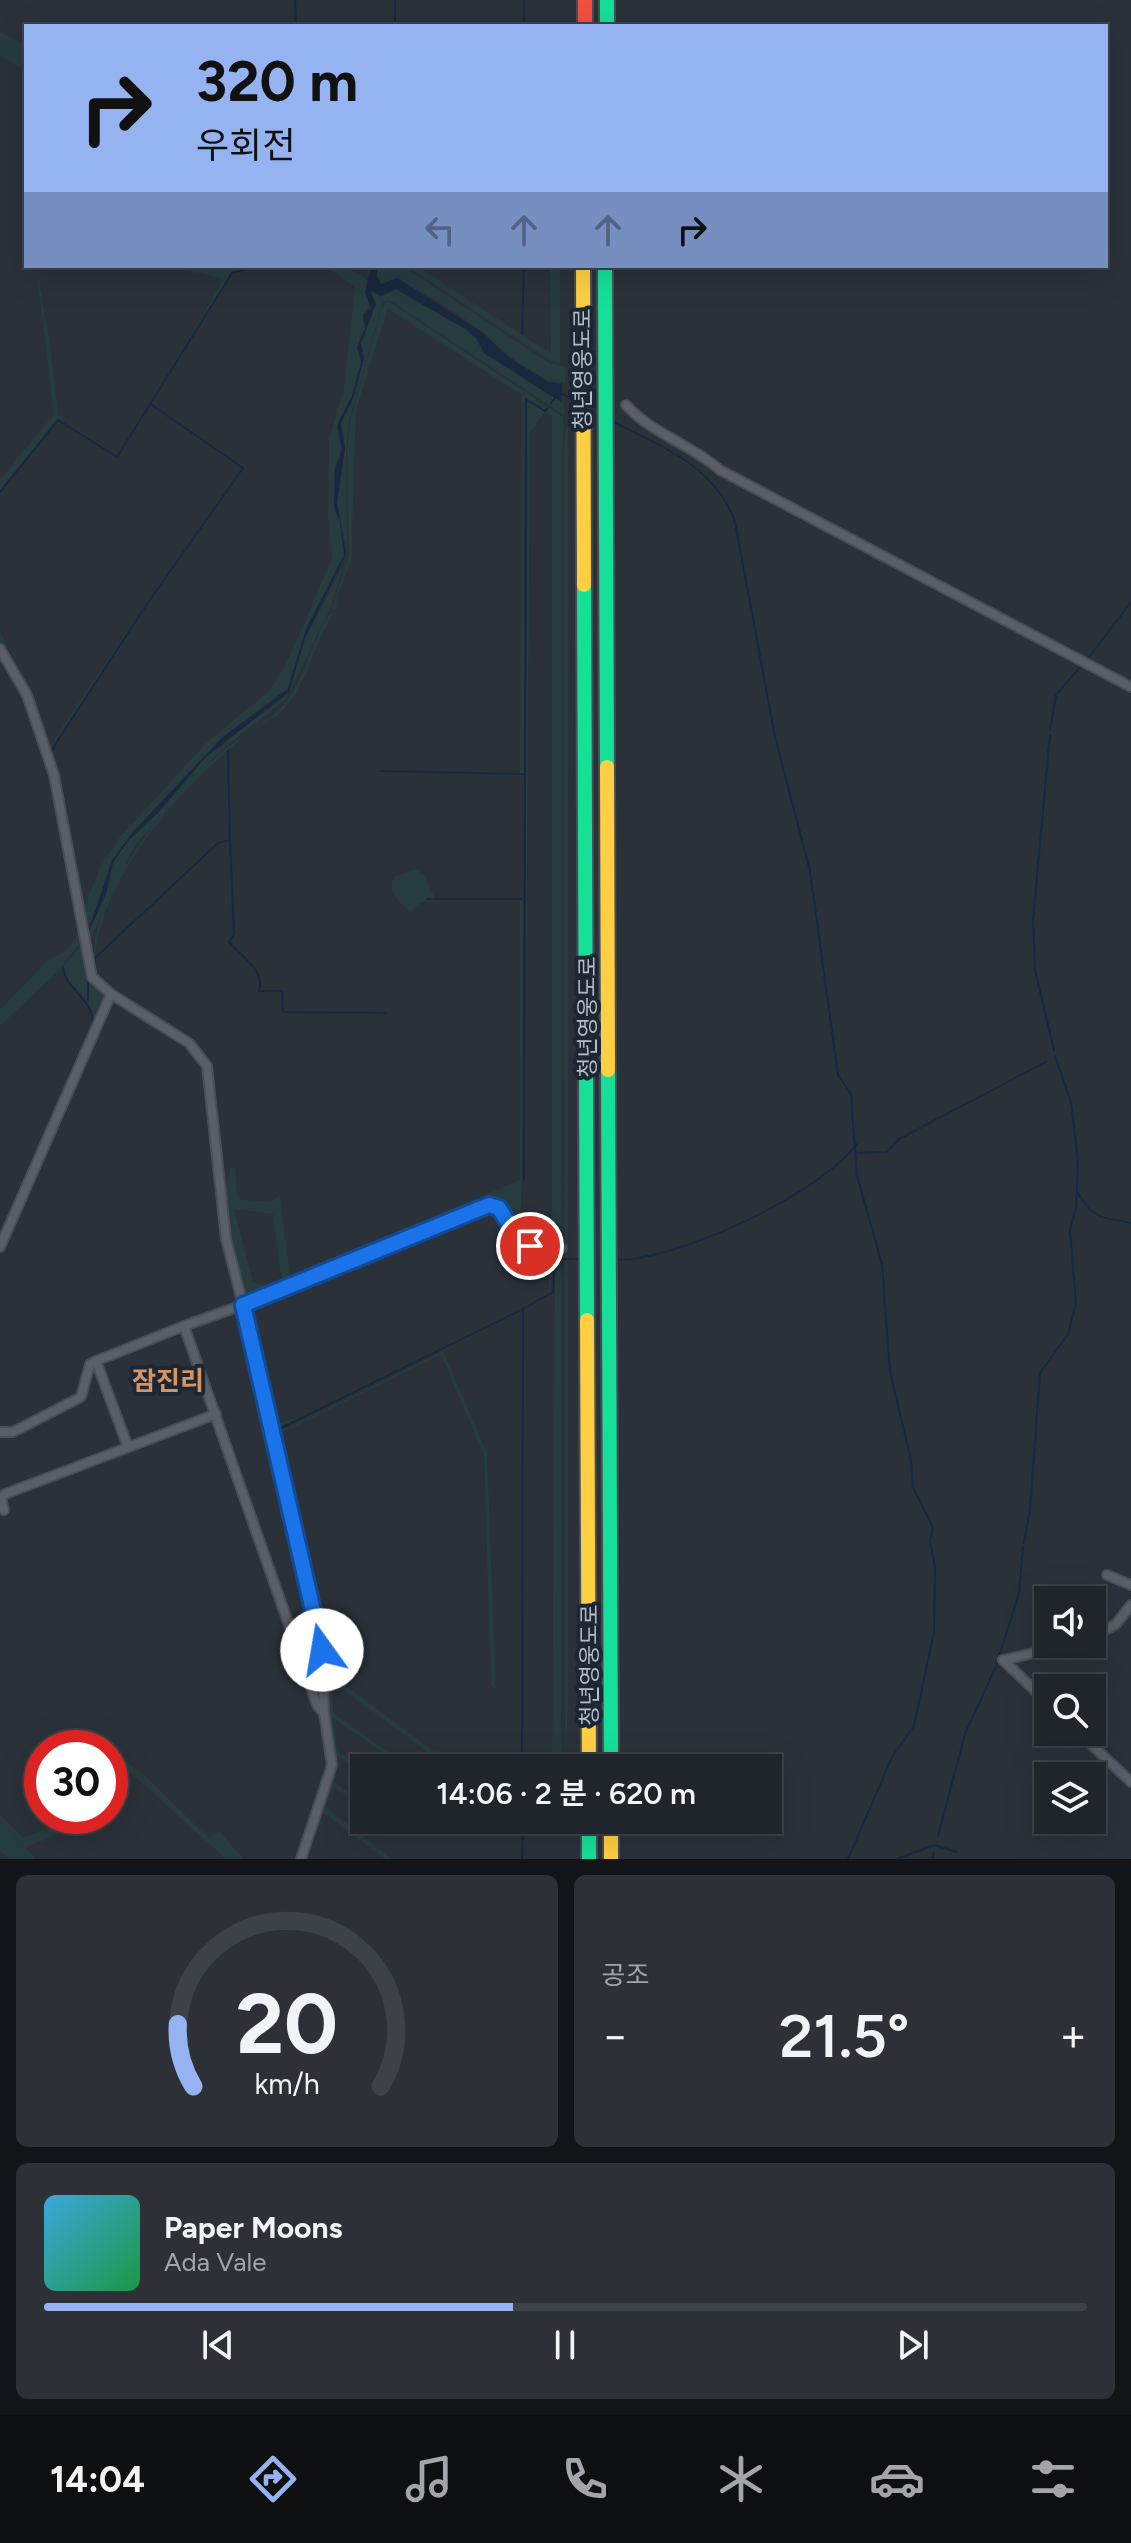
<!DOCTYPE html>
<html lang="ko">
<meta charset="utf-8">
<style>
body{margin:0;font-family:Figtree,"Noto Sans KR",sans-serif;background:#2d3137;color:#f1f3f6;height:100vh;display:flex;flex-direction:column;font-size:30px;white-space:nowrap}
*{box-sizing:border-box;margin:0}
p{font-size:26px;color:#a2a5a9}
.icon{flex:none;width:44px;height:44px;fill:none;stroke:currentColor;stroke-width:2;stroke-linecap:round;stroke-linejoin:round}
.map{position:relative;height:1859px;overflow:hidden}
.details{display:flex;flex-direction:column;gap:16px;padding:16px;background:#121418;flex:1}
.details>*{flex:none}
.top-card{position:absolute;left:24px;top:24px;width:1084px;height:244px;border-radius:0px;box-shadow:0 8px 32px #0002,0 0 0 2px #3d4247;background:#95b2f1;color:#111;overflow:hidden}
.tools{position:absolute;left:1034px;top:1586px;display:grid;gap:16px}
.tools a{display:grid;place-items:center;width:72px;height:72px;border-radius:0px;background:#20252b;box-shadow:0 8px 32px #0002,0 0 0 2px #3d4247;font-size:40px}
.speed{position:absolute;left:24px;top:1730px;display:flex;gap:16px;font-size:40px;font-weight:700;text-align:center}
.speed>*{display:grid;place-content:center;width:104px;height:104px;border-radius:50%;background:#20252b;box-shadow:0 8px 32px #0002,0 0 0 2px #3d4247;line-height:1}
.speed .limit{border:12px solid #d22;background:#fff;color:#111}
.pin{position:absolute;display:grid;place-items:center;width:68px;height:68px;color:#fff;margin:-34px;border:4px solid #fff;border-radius:50%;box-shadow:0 2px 8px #0007}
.me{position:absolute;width:88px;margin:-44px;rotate:347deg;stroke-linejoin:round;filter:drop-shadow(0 0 6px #0008)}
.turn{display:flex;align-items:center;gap:28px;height:168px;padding:0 40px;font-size:36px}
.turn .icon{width:104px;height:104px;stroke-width:2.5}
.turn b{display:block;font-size:56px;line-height:68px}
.lanes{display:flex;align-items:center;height:76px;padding:0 40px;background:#0003;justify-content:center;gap:40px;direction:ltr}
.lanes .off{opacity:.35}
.big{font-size:60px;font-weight:600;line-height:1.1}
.details .widget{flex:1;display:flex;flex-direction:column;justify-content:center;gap:12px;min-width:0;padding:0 28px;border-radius:12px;background:#2d3137}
.details .dial{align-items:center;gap:0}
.dial svg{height:208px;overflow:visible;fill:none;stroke:#3d4247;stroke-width:7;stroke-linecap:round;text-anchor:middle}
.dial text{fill:#f1f3f6;stroke:none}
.song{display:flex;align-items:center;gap:24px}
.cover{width:96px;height:96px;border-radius:12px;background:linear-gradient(135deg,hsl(200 70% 55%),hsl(140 70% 35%))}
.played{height:8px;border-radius:4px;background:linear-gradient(90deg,#95b2f1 45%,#3d4247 45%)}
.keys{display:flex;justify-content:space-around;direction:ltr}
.heat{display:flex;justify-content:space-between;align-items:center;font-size:44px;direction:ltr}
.details .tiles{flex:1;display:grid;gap:16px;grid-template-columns:1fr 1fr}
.widget:last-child{grid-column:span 2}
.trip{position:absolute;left:350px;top:1754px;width:432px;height:80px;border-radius:0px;background:#20252b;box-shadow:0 8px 32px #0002,0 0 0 2px #3d4247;font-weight:600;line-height:80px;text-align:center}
.tab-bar{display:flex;height:128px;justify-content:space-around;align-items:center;background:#0d0f11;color:#a2a5a9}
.tab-bar .icon{width:56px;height:56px}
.tab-bar .selected{color:#95b2f1}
.tab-bar b{font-size:36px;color:#f1f3f6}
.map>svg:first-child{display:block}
.green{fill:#273c3f;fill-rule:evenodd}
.water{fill:#19283e}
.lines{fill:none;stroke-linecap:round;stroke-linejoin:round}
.stream{stroke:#19283e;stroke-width:2}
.street-casing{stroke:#484d56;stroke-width:12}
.fast-casing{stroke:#474d55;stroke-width:18}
.slow-casing{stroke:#474d55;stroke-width:18}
.jam-casing{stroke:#474d55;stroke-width:18}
.street{stroke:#5a5f67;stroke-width:8}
.fast{stroke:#16e098;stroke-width:14}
.slow{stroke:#ffcf43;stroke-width:14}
.jam{stroke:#f24e42;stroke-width:14}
.route-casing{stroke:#114b97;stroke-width:20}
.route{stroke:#1a73e8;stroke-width:14}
.labels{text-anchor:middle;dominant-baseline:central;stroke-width:8;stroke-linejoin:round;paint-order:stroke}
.street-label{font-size:22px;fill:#b4bdca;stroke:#1d2734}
.quarter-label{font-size:26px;font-weight:bold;fill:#d79362;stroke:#1d2734}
</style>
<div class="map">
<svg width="1131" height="1859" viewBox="0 0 1131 1859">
<rect width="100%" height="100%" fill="#2a3139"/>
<!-- green -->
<g class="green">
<polygon points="0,32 26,45 26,72 0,55"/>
<polygon points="36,266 50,344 58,416 61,416 118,455 64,419 58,419 0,490 0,480 54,414"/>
<polygon points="172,266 217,269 252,266 231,272 179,359 223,279"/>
<polygon points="326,266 344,266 366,278 371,303 363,315 365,329 359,337 361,363 352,396 338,421 342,449 335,465 334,506 340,522 344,555 306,629 287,689 222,737 133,832 111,861 100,902 86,932 57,774 16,671 0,644 0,629 11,658 33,693 49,747 146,603 50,750 59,773 85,905 100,867 120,837 206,743 269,691 286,664 332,559 328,518 329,440 344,388 355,287"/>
<path d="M377 266H402L549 363 565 367V384C531 379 507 353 482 332 458 311 424 294 397 278L382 285 377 277Z"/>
<polygon points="407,266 417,266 551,354 550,266 560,266 560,363 551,361"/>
<polygon points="396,289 465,329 476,338 484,353 564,404 564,415 389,300 383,302 350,417 346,448 347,554 328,613 286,699 218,753 135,845 89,942 87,935 106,894 113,862 128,842 206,757 289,692 305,638 345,562 346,547 337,503 344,454 341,423 353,399 364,358 361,343 376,304 369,293 386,294"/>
<path d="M388 301 563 417 561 1246 525 1242 497 1203 249 1298C223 1267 222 1204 230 1168H235L238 1199 270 1202 280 1195 290 1277 520 1180V900L523 901 521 1226 530 1240 552 1242V417L545 412 530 432 525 1180 527 400 545 412 549 407 545 410 525 398 524 773H520L522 395 388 309 356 410 351 561 336 600 337 609 332 610 349 554 347 448 351 417 382 307ZM234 1209 273 1214 281 1277 286 1280 268 1287 253 1282Z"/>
<polygon points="568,421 568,1707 565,1768 564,442"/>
<path d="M336 610C314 639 309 681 285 708 274 720 257 725 245 736 180 788 92 884 95 972 82 901 173 794 224 750 240 737 277 716 287 701 304 677 313 644 326 618Z"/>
<path d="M416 869 424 874 436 901 421 902 410 912C399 901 386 891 394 877Z"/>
<polygon points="79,932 82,940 58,971 0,1026 0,1010 47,961 66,951"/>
<path d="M84 943 88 971 108 996 6 1229 94 1023C93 996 67 990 63 966Z"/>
<path d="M487 1208 498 1211 515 1238 561 1249V1257L552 1261 551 1291 278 1428H288L443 1351 487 1453 496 1690 491 1686 484 1456 441 1355 288 1430 276 1432 249 1311 252 1304ZM486 1211 499 1214 520 1247 551 1254 549 1291 345 1395 294 1419 275 1424 252 1315 255 1309Z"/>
<polygon points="561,1260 561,1768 552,1768 555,1263"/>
<polygon points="279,1436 335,1662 334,1677 456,1768 449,1768 331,1681 333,1713 410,1768 405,1768 333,1718 337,1751 364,1768 364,1774 338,1756 333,1781 364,1804 364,1809 334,1787 325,1806 392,1859 385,1859 324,1813 306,1859 302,1859 332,1772 324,1640 277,1440"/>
<polygon points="110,1749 145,1776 209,1838 220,1831 243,1859 226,1859 110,1754"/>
<path d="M0 1815 23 1838 47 1829 57 1821V1816H73C62 1835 45 1840 25 1847L36 1859H10L0 1851Z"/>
</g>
<!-- water -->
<polygon class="water" points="371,266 377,266 377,277 381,284 397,278 483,333 507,356 548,382 562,384 561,402 484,353 476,338 465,329 396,289 381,296 370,290 376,304 361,343 364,358 353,399 341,423 345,448 337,503 346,554 305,638 289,692 206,757 158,813 127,842 113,862 106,894 87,935 112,861 133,832 223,737 288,689 306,629 344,555 340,522 334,506 335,469 342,449 337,426 352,396 361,363 357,347 365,329 363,315 371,308 365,293"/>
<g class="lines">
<!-- stream -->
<g class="stream">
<polyline points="295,0 296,26"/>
<polyline points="524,0 524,26"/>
<polyline points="395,26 395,0"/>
<polyline points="522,334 524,266"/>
<polyline points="559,392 578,403"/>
<polyline points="551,403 555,398"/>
<path d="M612 421C661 447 715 465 735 522L775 737 810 871 838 1075 851 1094 857 1176 882 1264 890 1372 911 1460 913 1487 933 1527 930 1541 935 1567 934 1632 914 1726 892 1757 848 1859"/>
<polyline points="0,492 58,420 117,457 232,273 254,266"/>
<polyline points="1086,661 1131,602"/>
<polyline points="1050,730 1056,695 1081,666"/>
<polyline points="1050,735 1033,919 1035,970 1054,1050"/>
<polyline points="51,751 147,604 243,468 152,405"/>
<polyline points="381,771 524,774"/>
<path d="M230 840 234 934 229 942C241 955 266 972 259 991H282L283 1012 386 1013"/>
<polyline points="427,899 522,899"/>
<polyline points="95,972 95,958 218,843 230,840 228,751"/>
<polyline points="88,1001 88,979"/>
<polyline points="857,1153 887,1152 899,1139 1046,1062"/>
<polyline points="524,1180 526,399 545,411 548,408"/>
<polyline points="1077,1192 1089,1209 1101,1217 1131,1223"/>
<path d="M7 1221 93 1023C92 996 66 991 63 967"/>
<path d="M615 1260C678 1261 819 1194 857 1144"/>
<polyline points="279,1429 523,1309 553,1292 555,1259 581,1259"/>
<polyline points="1024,1543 1030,1509 1040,1373 1068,1334 1076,1303 1070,1230 1076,1208 1078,1163 1071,1102 1055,1056"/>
<polyline points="999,1657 1019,1593 1023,1546"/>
<polyline points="522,1768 523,1309"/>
<polyline points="938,1836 965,1734 998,1662"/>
<polyline points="522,1859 523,1820"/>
<polyline points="897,1859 934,1845 957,1852"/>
<polyline points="932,1859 934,1853"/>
</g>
<defs>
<g id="street">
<path d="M626 405C651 433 692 445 720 470L1131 687"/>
<polyline points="0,649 27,695 54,775 92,977 111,994 189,1043 207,1066 226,1239 243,1305 184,1326 317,1705 324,1713"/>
<polyline points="0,1247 111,994"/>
<polyline points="0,1432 13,1432 81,1397 90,1364 96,1361"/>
<polyline points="128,1447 96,1361 184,1326"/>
<polyline points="4,1510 1,1498 5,1494 216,1414"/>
<polyline points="1107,1575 1131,1585"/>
<polyline points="1092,1638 1116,1624 1131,1605"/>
<polyline points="1003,1660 1074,1644"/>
<polyline points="1003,1660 1048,1703"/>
<polyline points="1078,1732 1131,1782"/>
<polyline points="301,1859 332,1765 324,1713 322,1650 243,1305 489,1205 499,1208 521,1243 562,1248"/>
</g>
<g id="fast">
<polyline points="607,0 607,26"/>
<polyline points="605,266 607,767"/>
<polyline points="584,585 587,1320"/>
<polyline points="608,1070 611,1768"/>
<polyline points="589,1820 589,1859"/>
</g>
<g id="slow">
<polyline points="583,266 584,585"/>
<polyline points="607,767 608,1070"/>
<polyline points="587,1320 589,1768"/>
<polyline points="611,1820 611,1859"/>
</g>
<polyline id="jam" points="585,0 585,26"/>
</defs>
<!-- street casing -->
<use href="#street" class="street-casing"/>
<!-- fast casing -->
<use href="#fast" class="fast-casing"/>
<!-- slow casing -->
<use href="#slow" class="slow-casing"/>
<!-- jam casing -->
<use href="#jam" class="jam-casing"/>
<!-- street -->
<use href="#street" class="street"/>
<!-- fast -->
<use href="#fast" class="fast"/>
<!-- slow -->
<use href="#slow" class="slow"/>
<!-- jam -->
<use href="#jam" class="jam"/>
</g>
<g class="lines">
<defs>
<polyline id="route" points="322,1650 243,1305 489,1205 499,1208 521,1243 530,1246"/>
</defs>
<!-- route casing -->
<use href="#route" class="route-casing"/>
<!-- route -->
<use href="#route" class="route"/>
</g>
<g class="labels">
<!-- street labels -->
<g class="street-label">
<text transform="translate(582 369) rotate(-90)">청년영웅도로</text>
<text transform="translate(587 1017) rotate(-90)">청년영웅도로</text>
<text transform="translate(589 1665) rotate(-90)">청년영웅도로</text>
</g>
<!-- quarter labels -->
<g class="quarter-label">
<text x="168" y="1381">잠진리</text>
</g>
</g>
</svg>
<div class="tools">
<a><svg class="icon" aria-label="sound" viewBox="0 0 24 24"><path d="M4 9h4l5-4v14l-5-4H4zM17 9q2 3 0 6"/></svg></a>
<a><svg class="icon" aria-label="search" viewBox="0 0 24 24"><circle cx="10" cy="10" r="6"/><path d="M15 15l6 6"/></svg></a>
<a><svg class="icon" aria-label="layers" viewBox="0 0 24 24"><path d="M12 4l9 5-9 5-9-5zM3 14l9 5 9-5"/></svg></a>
</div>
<div class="speed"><div class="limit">30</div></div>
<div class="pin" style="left:530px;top:1246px;background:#d93025"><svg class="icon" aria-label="arrive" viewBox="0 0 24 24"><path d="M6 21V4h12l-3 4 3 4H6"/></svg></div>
<svg class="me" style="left:322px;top:1650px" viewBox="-20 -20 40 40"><circle r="19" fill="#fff"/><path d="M0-13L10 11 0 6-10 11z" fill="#1a73e8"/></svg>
<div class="trip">14:06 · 2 분 · 620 m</div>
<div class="top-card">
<div class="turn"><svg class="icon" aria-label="right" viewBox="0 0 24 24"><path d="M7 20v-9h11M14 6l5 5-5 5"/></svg><div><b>320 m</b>우회전</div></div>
<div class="lanes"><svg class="icon off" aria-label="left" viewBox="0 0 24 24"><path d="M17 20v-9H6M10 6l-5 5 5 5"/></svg><svg class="icon off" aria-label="ahead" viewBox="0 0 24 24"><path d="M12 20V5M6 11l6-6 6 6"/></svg><svg class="icon off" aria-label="ahead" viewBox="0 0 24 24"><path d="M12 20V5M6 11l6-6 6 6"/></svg><svg class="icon" aria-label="right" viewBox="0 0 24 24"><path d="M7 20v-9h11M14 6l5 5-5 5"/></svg></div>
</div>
</div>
<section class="details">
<div class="tiles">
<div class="widget dial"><svg viewBox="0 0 100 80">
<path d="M14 69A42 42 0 1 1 86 69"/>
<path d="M14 69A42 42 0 0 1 8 45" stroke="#95b2f1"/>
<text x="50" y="56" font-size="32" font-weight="700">20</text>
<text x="50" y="72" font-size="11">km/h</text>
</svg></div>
<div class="widget"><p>공조</p>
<div class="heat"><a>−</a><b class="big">21.5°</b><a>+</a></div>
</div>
<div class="widget">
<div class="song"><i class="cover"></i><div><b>Paper Moons</b><p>Ada Vale</p></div></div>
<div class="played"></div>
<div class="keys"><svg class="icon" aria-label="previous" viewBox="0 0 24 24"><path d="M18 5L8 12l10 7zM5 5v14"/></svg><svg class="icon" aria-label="pause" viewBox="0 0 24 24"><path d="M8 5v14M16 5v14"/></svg><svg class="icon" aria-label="next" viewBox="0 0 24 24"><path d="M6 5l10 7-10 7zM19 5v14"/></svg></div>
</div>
</div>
</section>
<nav class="tab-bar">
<b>14:04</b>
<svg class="icon selected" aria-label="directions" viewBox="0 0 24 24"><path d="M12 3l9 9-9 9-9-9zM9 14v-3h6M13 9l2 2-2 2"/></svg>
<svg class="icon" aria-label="music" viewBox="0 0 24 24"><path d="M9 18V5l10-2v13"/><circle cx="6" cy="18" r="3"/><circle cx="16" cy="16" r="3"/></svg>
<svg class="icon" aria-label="phone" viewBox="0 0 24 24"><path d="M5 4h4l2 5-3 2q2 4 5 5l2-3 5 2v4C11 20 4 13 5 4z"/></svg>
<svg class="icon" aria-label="climate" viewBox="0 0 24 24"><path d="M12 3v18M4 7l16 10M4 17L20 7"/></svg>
<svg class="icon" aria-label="car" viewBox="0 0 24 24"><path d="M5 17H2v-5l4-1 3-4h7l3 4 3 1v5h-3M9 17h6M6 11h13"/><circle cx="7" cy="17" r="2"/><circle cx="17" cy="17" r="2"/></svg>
<svg class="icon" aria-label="filters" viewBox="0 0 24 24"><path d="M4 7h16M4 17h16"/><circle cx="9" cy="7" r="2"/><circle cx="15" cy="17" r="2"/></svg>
</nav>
